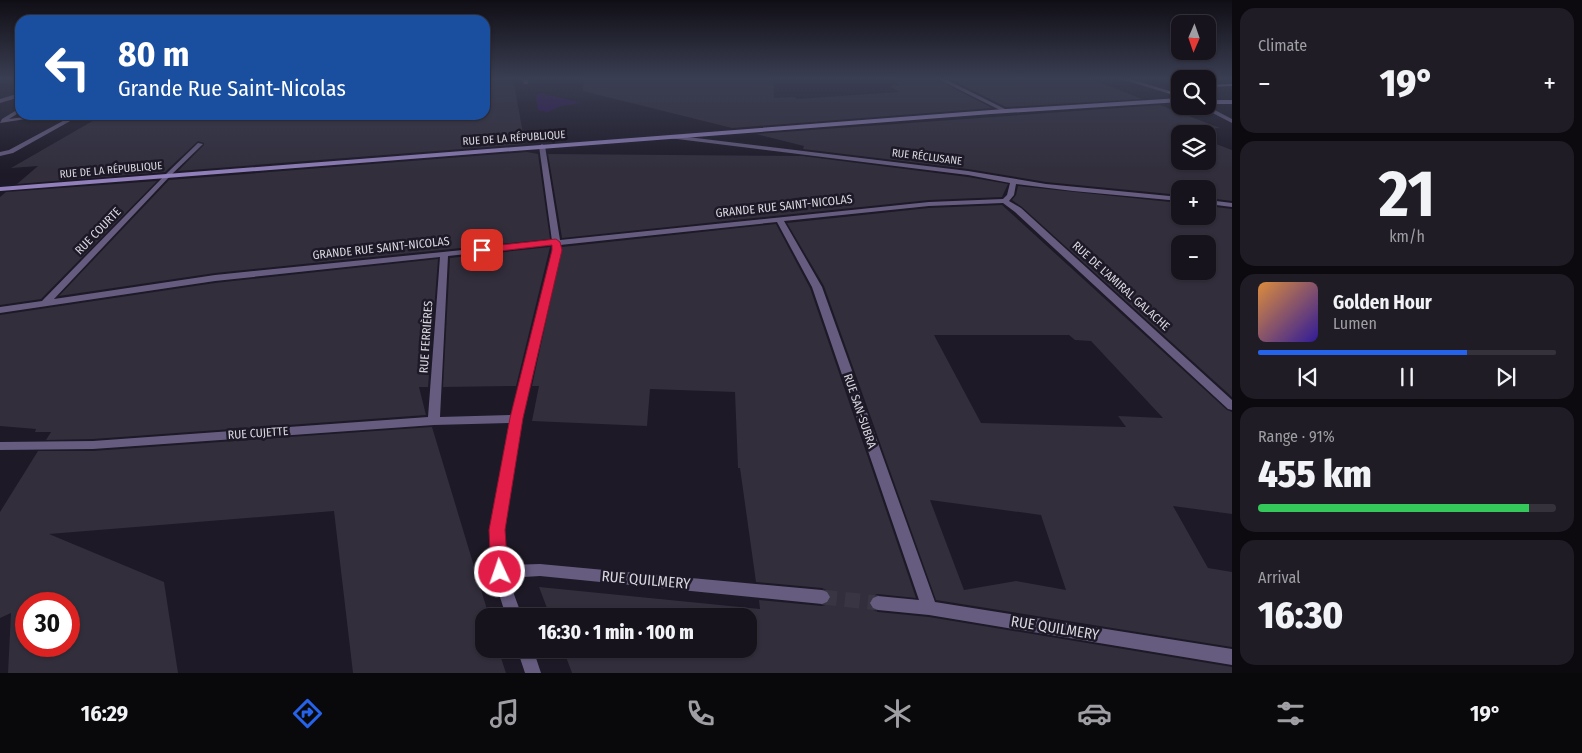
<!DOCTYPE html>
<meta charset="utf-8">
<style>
body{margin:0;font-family:"Fira Sans Condensed",sans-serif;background:#1f1c25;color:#f1f3f6;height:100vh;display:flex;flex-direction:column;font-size:19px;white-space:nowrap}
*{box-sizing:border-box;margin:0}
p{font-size:16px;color:#9e9ea3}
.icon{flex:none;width:28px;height:28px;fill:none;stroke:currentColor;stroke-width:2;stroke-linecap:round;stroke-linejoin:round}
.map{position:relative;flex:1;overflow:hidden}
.drawer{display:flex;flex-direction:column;gap:8px;padding:8px;background:#0c0a0f;width:350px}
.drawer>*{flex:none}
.hud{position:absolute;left:15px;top:15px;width:475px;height:105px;border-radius:15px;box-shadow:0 1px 4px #0004,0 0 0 1px #35323b;background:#1a4fa0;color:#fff;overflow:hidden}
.needle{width:32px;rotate:182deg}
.controls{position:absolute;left:1171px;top:15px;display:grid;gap:10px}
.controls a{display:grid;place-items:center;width:45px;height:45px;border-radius:10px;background:#16131c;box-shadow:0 1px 4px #0004,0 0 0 1px #35323b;font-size:25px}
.speed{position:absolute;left:15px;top:592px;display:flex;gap:10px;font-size:25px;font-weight:700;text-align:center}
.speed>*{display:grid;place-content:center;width:65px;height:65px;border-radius:50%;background:#16131c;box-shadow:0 1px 4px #0004,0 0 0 1px #35323b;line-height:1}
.speed .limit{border:8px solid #d22;background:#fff;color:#111}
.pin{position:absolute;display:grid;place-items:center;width:42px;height:42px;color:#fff;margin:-21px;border-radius:10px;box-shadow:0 2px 8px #0006}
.me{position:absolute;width:55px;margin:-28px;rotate:357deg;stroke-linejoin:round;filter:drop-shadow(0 0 4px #0008)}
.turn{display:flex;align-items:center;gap:18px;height:105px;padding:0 20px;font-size:22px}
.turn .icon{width:65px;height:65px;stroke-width:2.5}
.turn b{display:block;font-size:35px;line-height:42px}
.big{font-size:38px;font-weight:800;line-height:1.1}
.drawer .widget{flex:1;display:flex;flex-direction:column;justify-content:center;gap:8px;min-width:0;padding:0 18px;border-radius:15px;background:#1f1c25}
.drawer .dial{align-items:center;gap:0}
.dial b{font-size:65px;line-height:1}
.song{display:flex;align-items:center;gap:15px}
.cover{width:60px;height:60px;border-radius:8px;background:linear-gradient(135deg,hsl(30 70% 55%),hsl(250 70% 35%))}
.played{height:5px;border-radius:2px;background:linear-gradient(90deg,#2563eb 70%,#35323b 70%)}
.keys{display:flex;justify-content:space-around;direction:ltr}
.heat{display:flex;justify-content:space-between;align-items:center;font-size:28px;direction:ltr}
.charge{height:8px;border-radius:4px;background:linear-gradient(90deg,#34c759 91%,#35323b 0)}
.trip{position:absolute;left:475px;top:608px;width:282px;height:50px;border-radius:15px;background:#16131c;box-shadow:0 1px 4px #0004,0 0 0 1px #35323b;font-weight:800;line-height:50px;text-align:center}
.tab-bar{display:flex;height:80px;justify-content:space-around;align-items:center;background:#09080b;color:#9e9ea3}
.tab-bar .icon{width:35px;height:35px}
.tab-bar .current{color:#2563eb}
.tab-bar b{font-size:22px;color:#f1f3f6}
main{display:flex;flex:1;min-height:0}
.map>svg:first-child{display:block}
.green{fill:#320f5e}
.building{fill:#322e3c;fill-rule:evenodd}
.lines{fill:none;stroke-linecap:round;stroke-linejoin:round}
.street-tunnel{stroke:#393542;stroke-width:15;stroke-dasharray:15 8;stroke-linecap:butt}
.lane{fill:#665c80;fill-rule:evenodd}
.street{fill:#665c80;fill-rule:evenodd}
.secondary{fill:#9180bb;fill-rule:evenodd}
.route{fill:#e11d48;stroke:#92132f}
.labels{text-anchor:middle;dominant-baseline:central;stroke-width:5;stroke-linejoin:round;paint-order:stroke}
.far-street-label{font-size:11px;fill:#d7d5de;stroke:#1d1926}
.street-label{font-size:12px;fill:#d7d5de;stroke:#1d1926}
.near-street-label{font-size:15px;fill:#d7d5de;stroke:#1d1926}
</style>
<main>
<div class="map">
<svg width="1232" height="673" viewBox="0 0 1232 673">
<rect width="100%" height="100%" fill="#1d1926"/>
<!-- green -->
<polygon class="green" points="540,93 582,103 560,106 548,112 538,110 537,104 539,102 536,102 536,95"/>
<!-- building -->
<g class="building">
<polygon points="485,79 513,79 525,144 178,171 204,145 204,143 198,141 165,172 17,184 38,166 11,168 103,115 485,115"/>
<polygon points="584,79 773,79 774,98 794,97 797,99 899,92 890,86 900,85 889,79 936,79 992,108 732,128 583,91"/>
<polygon points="950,79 1091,79 1142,99 1006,107"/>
<polygon points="1160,105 1220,128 1180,130 1190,134 1180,134 1180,161 1208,161 1208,141 1232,150 1232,201 1208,198 1208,189 1180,189 1180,195 1046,182 968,169 803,149 804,146 756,134"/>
<polygon points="527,152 538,154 550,239 215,273 59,296 169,180"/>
<polygon points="548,154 802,156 968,177 1008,184 1002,197 929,200 562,238"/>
<polygon points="157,181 41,299 0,305 0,197 6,192"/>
<path d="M1018 186 1180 203V216H1208V206L1232 209V397L1022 207 1012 200 1016 195ZM1180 244H1208V271H1180Z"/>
<path d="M1002 205 1227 410 1232 412V514L1173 506 1208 568 1232 572V647L936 600 824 286 787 223 929 208ZM934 335H1069L1075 340 1091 341 1163 418 1118 416 1126 427 981 423ZM930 500 1041 515 1066 590 1016 581 964 590Z"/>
<polygon points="776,224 810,288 916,598 877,594 871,597 868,602 871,609 878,612 929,617 1232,667 1232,673 572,673 563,649 749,649 749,616 550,616 539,587 760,609 759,600 822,606 828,604 832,598 829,591 822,588 756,582 740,468 738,468 735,392 650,389 647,426 532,421 539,386 532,386 562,247"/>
<polygon points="550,247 516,386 443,387 450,258"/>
<polygon points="438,259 428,387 419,387 426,415 93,439 46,440 51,432 35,432 36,429 0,426 0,315 215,283"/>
<path d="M432 427 489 616H484V649H498L506 673H353L334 511 49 534 164 582 178 673H8L11 613 0 618V512L38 451H93ZM26 604H69V646H26Z"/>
</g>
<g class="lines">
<!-- street-tunnel -->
<polyline class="street-tunnel" points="822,597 878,603"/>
<!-- lane -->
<g class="lane">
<polygon points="20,93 20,97 0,103 0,99"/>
<polygon points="198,143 203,144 170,176 166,176 166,174"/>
</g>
<!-- street -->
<g class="street">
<polygon points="523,79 528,79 528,84 524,84"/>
<polygon points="938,79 945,79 1009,111 1004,112"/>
<polygon points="1121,79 1130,79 1173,92 1170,94"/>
<polygon points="1199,106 1207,106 1232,119 1232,123"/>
<polygon points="20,108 20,112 9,119 38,115 52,115 0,123 2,119"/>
<polygon points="74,115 81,115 13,153 0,156 0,152 9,150"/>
<path d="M671 135 968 171 1046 184 1180 197V201L1073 191 1016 184 1014 195 1009 201 1021 208 1232 400V410L1228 409 1015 212 1003 203 929 206 784 221 822 287 935 602 1232 649V665L929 615 878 610 873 608 870 603 873 598 878 596 919 600 812 287 777 222 560 245 561 250 522 419 504 530 506 565 540 564 822 590 827 592 830 597 827 602 822 604 540 576 508 578 522 616H506L492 572 490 530 509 423 434 425 93 449 0 450V442L93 441 428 417 440 257 215 281 0 313V307L42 301 166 174 171 175 54 299 215 275 552 241 539 146 542 144 545 146 560 240 929 202 1003 199 1007 195 1010 183 968 175 669 138 668 137ZM552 245 553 250 511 415 440 417 448 256Z"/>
<polygon points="1208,200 1232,203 1232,207 1208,204"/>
<polygon points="517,649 533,649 541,673 525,673"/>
</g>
<!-- secondary -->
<g class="secondary">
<polygon points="1232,84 1232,86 1208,87 1208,85"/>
<polygon points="1180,87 1180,91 1170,94 1167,92"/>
<polygon points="1180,98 1180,102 991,114 0,191 0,187 991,110"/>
<rect x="1208" y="100" width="24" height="4"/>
</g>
</g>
<!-- sky -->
<linearGradient id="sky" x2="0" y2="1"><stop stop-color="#100e15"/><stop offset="0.45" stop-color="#3a3e52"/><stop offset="1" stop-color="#3a3e52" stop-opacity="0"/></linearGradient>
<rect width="1232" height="174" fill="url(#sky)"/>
<!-- route -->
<polygon class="route" points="556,239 560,242 562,250 523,418 505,530 508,572 505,577 500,579 494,577 491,572 489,530 510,418 552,250 552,245 482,253 477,250 482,247"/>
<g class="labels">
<!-- far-street labels -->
<g class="far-street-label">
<text transform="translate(514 138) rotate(-4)">RUE DE LA RÉPUBLIQUE</text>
<text transform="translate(927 157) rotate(7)">RUE RÉCLUSANE</text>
<text transform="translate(111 170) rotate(-5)">RUE DE LA RÉPUBLIQUE</text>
</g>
<!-- street labels -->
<g class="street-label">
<text transform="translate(784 206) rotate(-6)">GRANDE RUE SAINT-NICOLAS</text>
<text transform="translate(98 231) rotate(-46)">RUE COURTE</text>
<text transform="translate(381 248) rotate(-6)">GRANDE RUE SAINT-NICOLAS</text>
<text transform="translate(1121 286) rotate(42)">RUE DE L'AMIRAL GALACHE</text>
<text transform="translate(426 337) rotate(-86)">RUE FERRIÈRES</text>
<text transform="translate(860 411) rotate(71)">RUE SAN-SUBRA</text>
<text transform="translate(258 433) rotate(-4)">RUE CUJETTE</text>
</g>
<!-- near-street labels -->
<g class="near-street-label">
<text transform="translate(646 580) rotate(5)">RUE QUILMERY</text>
<text transform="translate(1055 628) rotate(9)">RUE QUILMERY</text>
</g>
</g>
</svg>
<div class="controls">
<a><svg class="needle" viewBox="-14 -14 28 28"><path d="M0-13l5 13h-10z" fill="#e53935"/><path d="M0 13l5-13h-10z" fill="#9e9ea3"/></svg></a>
<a><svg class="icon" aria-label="search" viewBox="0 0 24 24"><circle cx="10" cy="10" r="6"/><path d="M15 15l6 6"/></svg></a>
<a><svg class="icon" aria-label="layers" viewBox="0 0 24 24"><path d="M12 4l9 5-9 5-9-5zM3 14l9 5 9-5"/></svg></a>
<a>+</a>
<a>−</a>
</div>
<div class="speed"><div class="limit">30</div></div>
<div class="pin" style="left:482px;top:250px;background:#d93025"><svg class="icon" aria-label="arrive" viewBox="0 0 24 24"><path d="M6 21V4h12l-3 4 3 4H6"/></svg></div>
<svg class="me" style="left:500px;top:572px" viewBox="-20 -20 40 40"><circle r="17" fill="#e11d48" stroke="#fff" stroke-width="3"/><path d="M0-11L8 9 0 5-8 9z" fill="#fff"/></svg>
<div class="trip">16:30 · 1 min · 100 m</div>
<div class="hud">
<div class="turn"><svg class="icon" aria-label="left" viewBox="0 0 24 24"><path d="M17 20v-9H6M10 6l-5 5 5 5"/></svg><div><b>80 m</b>Grande Rue Saint-Nicolas</div></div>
</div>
</div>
<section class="drawer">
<div class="widget"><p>Climate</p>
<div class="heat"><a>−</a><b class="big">19°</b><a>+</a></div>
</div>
<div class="widget dial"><b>21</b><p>km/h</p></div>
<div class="widget">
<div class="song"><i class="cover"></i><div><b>Golden Hour</b><p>Lumen</p></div></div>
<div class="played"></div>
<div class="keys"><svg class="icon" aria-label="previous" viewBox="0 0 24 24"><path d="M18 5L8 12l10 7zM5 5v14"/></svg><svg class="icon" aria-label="pause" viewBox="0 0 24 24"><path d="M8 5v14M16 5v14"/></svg><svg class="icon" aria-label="next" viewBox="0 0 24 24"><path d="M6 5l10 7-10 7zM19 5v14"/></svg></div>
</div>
<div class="widget"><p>Range · 91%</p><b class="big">455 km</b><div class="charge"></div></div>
<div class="widget"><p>Arrival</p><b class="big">16:30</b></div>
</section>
</main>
<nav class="tab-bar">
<b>16:29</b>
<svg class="icon current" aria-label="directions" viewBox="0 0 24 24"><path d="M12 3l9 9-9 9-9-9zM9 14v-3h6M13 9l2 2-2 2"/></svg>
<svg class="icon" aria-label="music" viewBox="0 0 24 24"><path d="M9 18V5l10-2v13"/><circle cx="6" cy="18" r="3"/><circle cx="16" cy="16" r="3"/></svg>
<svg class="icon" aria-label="phone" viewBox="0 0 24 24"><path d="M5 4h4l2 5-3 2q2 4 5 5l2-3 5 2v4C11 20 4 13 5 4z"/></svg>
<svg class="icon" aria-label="climate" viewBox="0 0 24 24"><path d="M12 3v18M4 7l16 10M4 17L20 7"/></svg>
<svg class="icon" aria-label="car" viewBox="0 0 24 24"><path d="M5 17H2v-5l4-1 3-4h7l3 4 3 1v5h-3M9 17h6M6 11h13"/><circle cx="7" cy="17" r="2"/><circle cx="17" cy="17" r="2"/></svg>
<svg class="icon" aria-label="filters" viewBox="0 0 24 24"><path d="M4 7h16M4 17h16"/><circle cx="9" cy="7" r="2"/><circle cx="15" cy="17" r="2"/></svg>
<b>19°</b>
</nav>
